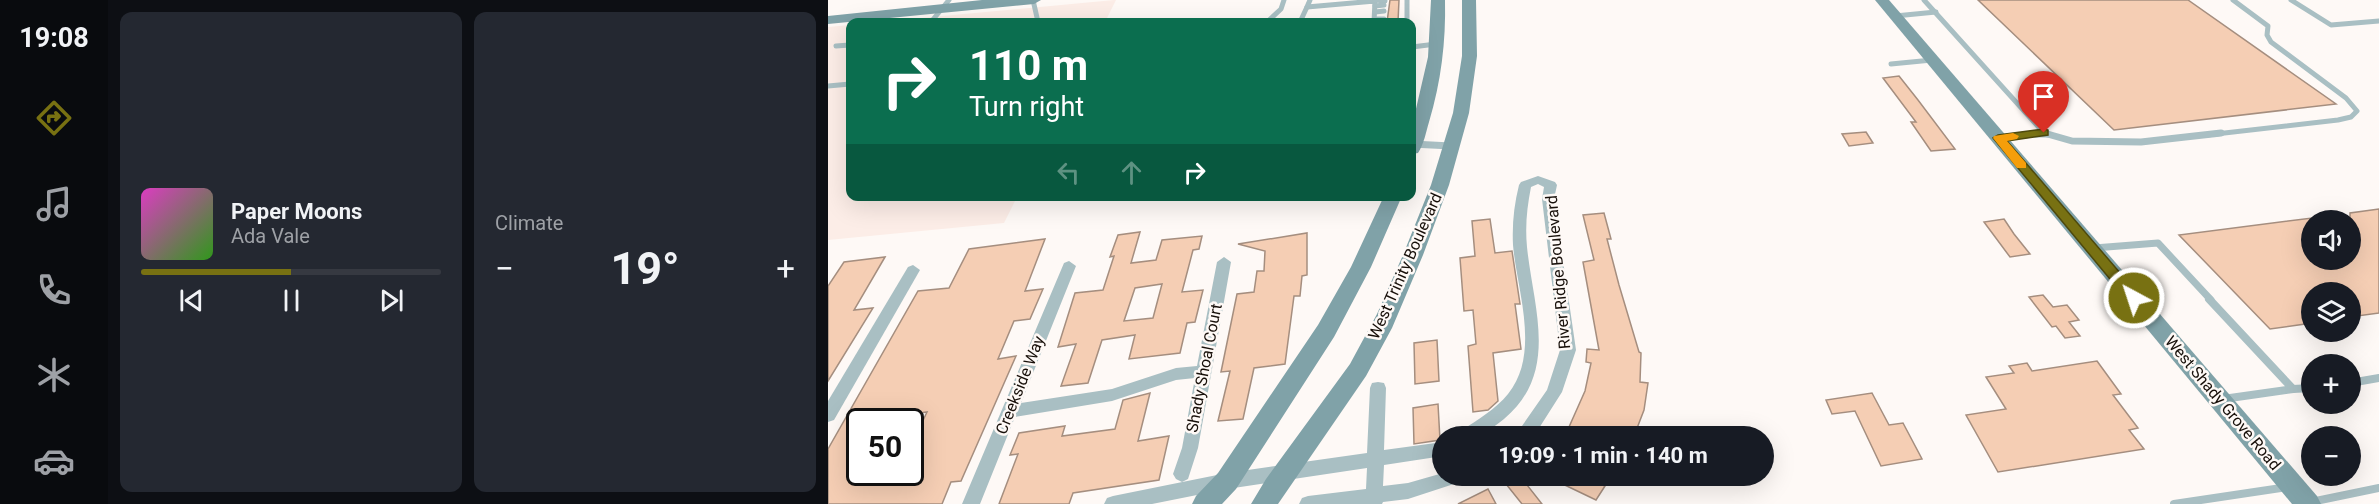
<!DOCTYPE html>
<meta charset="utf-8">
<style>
body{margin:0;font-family:Roboto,sans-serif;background:#242831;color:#f1f3f6;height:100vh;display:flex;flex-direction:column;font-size:22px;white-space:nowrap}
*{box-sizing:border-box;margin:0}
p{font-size:20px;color:#9ea1a6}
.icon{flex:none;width:33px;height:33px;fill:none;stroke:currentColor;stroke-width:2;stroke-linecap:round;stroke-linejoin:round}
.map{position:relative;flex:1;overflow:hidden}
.panel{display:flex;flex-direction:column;gap:12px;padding:12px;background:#0d0f14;width:720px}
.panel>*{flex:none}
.guide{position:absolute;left:18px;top:18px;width:570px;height:183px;border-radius:12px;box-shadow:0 6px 24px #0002;background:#0b6e4f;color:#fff;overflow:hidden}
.controls{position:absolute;left:1473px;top:210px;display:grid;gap:12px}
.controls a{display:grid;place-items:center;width:60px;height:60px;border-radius:50%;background:#171b24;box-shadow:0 6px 24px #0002;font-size:30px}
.speed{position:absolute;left:18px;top:408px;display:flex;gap:12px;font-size:30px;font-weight:700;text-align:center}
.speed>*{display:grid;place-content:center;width:78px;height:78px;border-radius:50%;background:#171b24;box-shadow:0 6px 24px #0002;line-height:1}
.speed .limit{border:3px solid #111;border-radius:9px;background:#fff;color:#111}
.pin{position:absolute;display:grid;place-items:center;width:51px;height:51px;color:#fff;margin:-62px -26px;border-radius:50% 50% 50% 0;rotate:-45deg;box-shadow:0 0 6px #0007}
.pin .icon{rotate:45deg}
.me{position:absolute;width:66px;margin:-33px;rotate:320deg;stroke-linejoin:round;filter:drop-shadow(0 0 4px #0008)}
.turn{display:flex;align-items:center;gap:21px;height:126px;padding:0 24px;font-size:27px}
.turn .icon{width:78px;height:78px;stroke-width:2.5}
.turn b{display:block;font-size:42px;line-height:51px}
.lanes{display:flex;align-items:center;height:57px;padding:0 24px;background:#0003;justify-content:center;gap:30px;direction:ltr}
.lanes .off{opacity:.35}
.big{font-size:45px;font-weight:700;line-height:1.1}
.panel .widget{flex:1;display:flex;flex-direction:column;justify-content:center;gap:9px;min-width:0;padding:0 21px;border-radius:12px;background:#242831}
.song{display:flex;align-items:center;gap:18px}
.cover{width:72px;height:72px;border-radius:9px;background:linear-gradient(135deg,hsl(310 70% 55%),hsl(110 70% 35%))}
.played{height:6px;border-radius:3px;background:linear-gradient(90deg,#787112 50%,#363941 50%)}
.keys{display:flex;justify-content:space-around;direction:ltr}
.heat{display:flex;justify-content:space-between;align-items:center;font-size:33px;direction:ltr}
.panel .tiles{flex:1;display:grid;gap:12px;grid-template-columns:repeat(2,1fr)}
.trip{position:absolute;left:604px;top:426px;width:342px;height:60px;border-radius:30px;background:#171b24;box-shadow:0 6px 24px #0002;font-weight:700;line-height:60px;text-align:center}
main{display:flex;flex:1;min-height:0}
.tabs{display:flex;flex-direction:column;width:108px;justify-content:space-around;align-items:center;background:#090b0e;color:#9ea1a6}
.tabs .icon{width:42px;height:42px}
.tabs .on{color:#787112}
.tabs b{font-size:27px;color:#f1f3f6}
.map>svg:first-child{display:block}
.commercial{fill:#fcede7}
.building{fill:#f5ceb4;stroke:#a58e7f;stroke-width:1.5;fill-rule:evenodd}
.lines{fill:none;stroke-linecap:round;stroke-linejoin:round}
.service-far2{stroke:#a9bfc3;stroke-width:5}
.service-far1{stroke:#a9bfc3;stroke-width:7}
.service{stroke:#a9bfc3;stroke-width:8}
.minor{fill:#a9bfc3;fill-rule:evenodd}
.secondary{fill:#80a2a8;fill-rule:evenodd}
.route{fill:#787112;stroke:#4e490c;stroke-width:1.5}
.slow{fill:#f59e0b}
.labels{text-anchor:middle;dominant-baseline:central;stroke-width:5;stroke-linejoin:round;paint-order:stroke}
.street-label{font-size:16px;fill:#170f09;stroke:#fef9f6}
</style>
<main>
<nav class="tabs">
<b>19:08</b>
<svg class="icon on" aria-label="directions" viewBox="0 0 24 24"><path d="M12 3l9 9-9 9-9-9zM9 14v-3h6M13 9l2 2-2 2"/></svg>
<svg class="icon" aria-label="music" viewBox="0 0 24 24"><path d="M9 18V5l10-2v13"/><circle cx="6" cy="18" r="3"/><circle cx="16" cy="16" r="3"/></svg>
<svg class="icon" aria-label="phone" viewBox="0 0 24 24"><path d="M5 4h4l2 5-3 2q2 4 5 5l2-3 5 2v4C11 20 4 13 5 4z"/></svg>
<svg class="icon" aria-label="climate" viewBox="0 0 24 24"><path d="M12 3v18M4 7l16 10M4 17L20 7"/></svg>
<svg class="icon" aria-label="car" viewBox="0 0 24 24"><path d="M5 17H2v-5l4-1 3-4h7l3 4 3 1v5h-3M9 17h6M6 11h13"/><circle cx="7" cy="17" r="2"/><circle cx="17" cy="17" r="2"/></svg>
</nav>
<section class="panel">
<div class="tiles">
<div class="widget">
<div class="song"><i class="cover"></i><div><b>Paper Moons</b><p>Ada Vale</p></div></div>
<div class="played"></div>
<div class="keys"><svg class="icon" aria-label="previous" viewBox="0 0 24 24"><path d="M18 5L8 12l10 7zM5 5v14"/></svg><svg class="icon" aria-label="pause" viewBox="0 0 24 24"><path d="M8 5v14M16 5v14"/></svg><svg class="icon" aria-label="next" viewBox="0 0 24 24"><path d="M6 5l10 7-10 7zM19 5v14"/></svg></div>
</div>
<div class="widget"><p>Climate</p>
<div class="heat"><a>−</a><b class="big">19°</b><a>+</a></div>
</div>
</div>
</section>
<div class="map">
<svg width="1551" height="504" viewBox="0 0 1551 504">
<rect width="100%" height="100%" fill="#fef9f6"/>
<!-- commercial -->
<g class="commercial">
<polygon points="286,0 288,0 277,22 50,22"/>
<polygon points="22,25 22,196 189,197 176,223 0,240 0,27"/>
</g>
<!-- building -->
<g class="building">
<polygon points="562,0 571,0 570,22 559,22"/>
<polygon points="1150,0 1360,0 1508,104 1286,130"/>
<polygon points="1071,76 1090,100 1127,149 1103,151 1083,122 1088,122 1055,78"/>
<polygon points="1038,132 1045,143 1021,146 1014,134"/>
<polygon points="1551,209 1551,313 1522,317 1522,292 1484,292 1484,323 1442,329 1351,235 1484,218 1484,260 1522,260 1522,213"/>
<polygon points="776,213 783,239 779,239 791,285 811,352 813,353 812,382 820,383 816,410 806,436 737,436 757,391 763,363 758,362 759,349 771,350 755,262 766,260 755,215"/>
<polygon points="662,219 667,253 684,251 692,304 687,304 693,349 665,353 670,401 660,410 645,412 640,346 648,344 645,310 636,311 632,258 647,256 644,221"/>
<polygon points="1176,219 1186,234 1202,254 1182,257 1156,222"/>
<path d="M312 232 303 263 328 260 334 240 374 236 371 249 365 250 354 292 375 290 367 322 359 323 352 353 301 359 307 335 274 340 260 383 233 386 248 344 230 347 247 293 275 290 286 256 282 257 290 235ZM334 284 325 318 296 321 307 288Z"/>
<polygon points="479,233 479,275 474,276 472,296 466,296 457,364 426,368 415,419 390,421 402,371 393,372 409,294 426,292 429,271 436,271 437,251 410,244"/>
<path d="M217 239 197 291 215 289 202 319 186 321 170 359 188 356 133 481 123 482 114 504H0V449L90 291 121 288 141 249ZM99 412 82 448V472H32V421Z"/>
<polygon points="57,257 26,310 45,308 0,381 0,286 16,262"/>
<polygon points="1215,295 1225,307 1239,305 1251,320 1241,322 1252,336 1237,338 1228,326 1224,327 1201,297"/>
<polygon points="609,340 611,381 587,384 586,343"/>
<polygon points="1269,361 1293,394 1285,395 1310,428 1301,430 1316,449 1170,472 1138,415 1178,409 1158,377 1186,373 1181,366 1199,363 1204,371"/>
<polygon points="322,393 310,441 341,436 331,480 245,493 241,504 171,504 190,454 182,455 191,433 237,426 234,436 287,429 295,400"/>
<polygon points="1044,393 1061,425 1075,423 1094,459 1053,466 1027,411 1004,414 998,400"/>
<polygon points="610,404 612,440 586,444 585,408"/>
<polygon points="692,476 714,504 694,504 678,484"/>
<polygon points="718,476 754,476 777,486 768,500"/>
<polygon points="660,489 668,504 630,504"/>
</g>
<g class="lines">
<!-- service-far2 -->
<g class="service-far2">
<polyline points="205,0 210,22"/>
<polyline points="482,0 479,7 547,1 546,22"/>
<polyline points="547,0 557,1"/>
<polyline points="579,0 579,22"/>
<polyline points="1096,0 1216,133"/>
<polyline points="1463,0 1503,25 1551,21"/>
<polyline points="547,6 556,5"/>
<polyline points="547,12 556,11"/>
<polyline points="1067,16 1108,12"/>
<polyline points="547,19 556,19"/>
<polyline points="103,22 121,0"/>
<polyline points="439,22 453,9 456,0"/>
<polyline points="472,22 479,7"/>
<polyline points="8,46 22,45"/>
<polyline points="584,47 608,44"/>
<polyline points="1063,64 1104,60"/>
<polyline points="0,86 22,84"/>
<polyline points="1201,135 1222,135"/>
<polyline points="1379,135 1510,120 1523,117 1529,111 1518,98 1443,42 1439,35 1440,26 1405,0"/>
</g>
<!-- service-far1 -->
<g class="service-far1">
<polyline points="1216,133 1244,141 1313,142 1393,133"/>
<polyline points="1170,138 1215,133"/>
<polyline points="584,144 623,146"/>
<polyline points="1266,248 1330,243 1383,300"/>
</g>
<!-- service -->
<g class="service">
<polyline points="1381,299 1465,389 1395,399"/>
<polyline points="1522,383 1551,378"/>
<polyline points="1465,389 1484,388"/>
<polyline points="1483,502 1551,488"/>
<polyline points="1346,504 1460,487"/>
</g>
<!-- minor -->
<g class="minor">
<path d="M710 176 727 182 729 185 726 199 748 350 734 392 706 436H684L686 431 694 426 719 390 732 350 714 199 716 187 710 184 703 187C699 207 697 226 699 247 705 307 732 372 676 419 658 433 654 436 631 436L633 431C649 420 668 409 680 394 713 353 689 291 685 245 684 224 686 205 691 185L693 182Z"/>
<polygon points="396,257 403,262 370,448 360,479 354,482 348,479 345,474 354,448 367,378 348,380 284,401 187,417 152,504 134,504 236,263 241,261 248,266 193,403 284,389 348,368 369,366 389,262"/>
<polygon points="85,265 92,270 6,420 0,422 0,401 80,267"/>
<polygon points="550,382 556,383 558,388 556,450 615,442 615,456 556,465 555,486 580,483 615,473 615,476 637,476 635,481 580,499 555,502 554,504 471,504 474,498 480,496 538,489 539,468 399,489 324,504 276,504 279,498 285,496 399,473 539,453 542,388 544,383"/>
</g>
<!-- secondary -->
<g class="secondary">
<polygon points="154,0 213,0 206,4 0,24 0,16"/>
<path d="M603 0H617C618 42 613 82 601 122 598 132 596 144 590 153L584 154V126L600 57Z"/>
<polygon points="634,0 648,0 649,56 641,113 621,185 595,255 564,328 538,376 450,504 423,504 438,479 522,364 549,314 575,255 603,185 625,113 634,56"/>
<polygon points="1047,0 1061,0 1489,496 1493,504 1464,504"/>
<polygon points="556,196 574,196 543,267 506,337 408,489 394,504 364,504 368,496 390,473 490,325 523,267"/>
</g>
</g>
<!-- route -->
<polygon class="route" points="1216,129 1220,130 1220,135 1179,141 1311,295 1313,298 1311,302 1301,302 1165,138 1170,135"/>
<!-- slow -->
<polygon class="slow" points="1185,133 1191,136 1189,139 1179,141 1198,163 1198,168 1189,168 1165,138 1166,136"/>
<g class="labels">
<!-- street labels -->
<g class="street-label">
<text transform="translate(577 266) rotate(-66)">West Trinity Boulevard</text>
<text transform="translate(730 272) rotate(-95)">River Ridge Boulevard</text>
<text transform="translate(376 368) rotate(-79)">Shady Shoal Court</text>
<text transform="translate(192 385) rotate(-68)">Creekside Way</text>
<text transform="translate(1395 403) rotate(50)">West Shady Grove Road</text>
</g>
</g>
</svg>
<div class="controls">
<a><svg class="icon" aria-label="sound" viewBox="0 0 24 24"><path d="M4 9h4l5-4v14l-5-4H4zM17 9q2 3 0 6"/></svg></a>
<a><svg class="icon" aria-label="layers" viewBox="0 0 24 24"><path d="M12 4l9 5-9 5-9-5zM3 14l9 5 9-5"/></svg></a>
<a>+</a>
<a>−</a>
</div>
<div class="speed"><div class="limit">50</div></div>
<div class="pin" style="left:1216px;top:133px;background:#d93025"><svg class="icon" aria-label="arrive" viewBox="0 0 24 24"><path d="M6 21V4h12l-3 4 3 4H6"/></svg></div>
<svg class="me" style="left:1306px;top:298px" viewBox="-20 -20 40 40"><circle r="17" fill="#787112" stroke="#fff" stroke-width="3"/><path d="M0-11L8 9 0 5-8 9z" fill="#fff"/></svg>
<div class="trip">19:09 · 1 min · 140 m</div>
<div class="guide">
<div class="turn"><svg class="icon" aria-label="right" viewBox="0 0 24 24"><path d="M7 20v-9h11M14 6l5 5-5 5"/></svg><div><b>110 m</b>Turn right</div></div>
<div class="lanes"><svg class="icon off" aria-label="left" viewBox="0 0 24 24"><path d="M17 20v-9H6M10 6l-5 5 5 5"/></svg><svg class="icon off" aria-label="ahead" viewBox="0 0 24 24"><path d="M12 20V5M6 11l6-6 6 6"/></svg><svg class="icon" aria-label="right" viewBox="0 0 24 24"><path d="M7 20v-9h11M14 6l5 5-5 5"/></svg></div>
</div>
</div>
</main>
